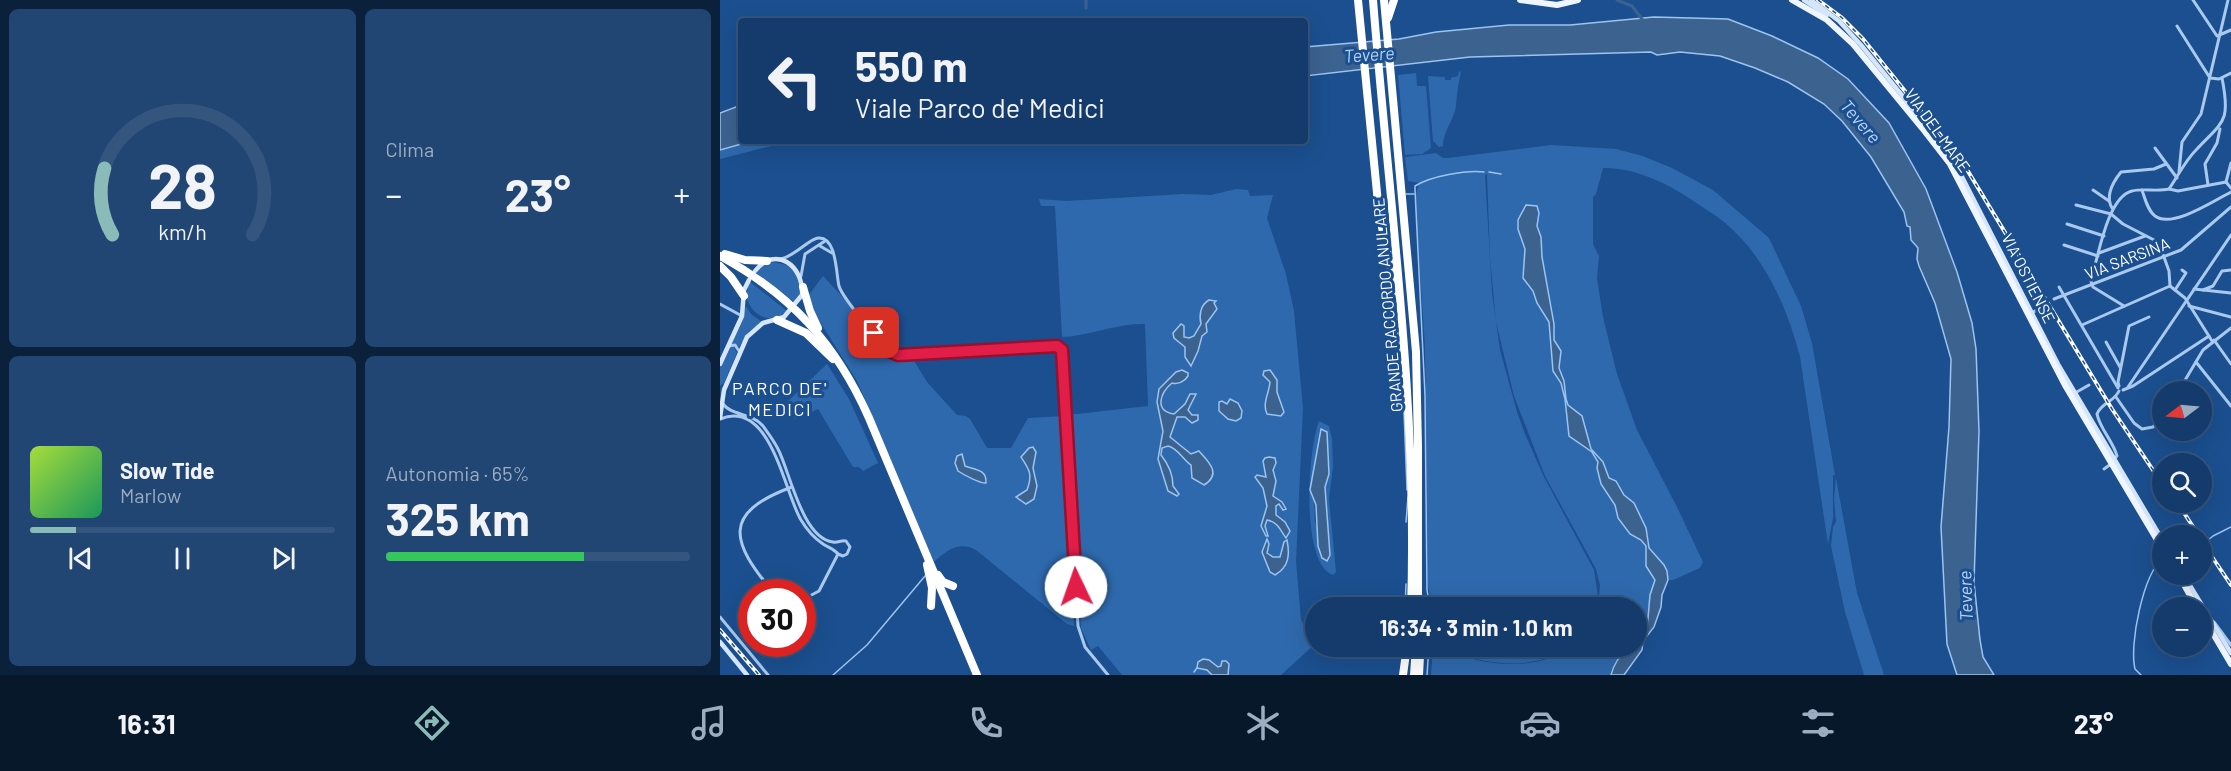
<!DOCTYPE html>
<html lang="it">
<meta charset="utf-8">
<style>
body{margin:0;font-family:Barlow,sans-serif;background:#214673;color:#f1f3f6;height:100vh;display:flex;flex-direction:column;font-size:22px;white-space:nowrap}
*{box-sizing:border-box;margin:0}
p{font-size:20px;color:#9dadc1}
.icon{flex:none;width:33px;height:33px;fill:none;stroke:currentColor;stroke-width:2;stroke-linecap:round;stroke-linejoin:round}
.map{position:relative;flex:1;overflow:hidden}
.panel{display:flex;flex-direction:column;gap:9px;padding:9px;background:#0b203b;width:720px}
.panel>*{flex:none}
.hud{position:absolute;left:18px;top:18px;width:570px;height:126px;border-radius:6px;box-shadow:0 6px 24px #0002,0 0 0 2px #33557e;background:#143b6b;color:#f1f3f6;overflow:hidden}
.needle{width:39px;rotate:254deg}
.tools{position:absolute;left:1432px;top:381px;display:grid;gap:12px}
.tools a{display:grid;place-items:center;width:60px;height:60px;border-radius:50%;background:#143b6b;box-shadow:0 6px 24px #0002,0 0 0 2px #33557e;font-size:30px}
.speed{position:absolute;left:18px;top:579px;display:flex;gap:12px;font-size:30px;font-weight:700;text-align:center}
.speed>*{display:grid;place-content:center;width:78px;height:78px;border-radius:50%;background:#143b6b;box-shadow:0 6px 24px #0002,0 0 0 2px #33557e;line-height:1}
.speed .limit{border:9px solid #d22;background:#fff;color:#111}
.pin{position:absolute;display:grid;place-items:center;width:51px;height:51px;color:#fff;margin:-26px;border-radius:12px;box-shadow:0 3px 9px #0006}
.me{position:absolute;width:66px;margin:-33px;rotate:357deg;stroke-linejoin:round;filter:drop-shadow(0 0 4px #0008)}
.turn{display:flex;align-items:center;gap:21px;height:126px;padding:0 18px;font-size:27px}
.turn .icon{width:78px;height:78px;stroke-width:2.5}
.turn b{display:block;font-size:42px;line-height:51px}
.big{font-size:45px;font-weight:700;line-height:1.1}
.panel .widget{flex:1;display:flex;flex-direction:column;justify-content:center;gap:9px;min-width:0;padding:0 21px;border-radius:9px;background:#214673}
.panel .dial{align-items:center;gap:0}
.dial svg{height:156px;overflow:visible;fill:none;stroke:#33557e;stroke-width:7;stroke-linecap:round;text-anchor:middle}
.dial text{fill:#f1f3f6;stroke:none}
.song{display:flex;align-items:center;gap:18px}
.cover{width:72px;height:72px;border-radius:9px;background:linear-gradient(135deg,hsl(80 70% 55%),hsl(150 70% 35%))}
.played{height:6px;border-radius:3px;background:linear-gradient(90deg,#8bbbb9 15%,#33557e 15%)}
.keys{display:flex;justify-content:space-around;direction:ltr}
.heat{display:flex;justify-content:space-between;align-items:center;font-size:33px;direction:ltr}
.charge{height:9px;border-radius:4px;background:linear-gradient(90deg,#34c759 65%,#33557e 0)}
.panel .tiles{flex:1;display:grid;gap:9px;grid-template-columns:repeat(2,1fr)}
.trip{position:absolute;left:585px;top:597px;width:342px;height:60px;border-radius:30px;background:#143b6b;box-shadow:0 6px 24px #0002,0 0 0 2px #33557e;font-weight:700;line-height:60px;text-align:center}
.tabs{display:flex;height:96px;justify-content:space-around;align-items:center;background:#08182b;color:#9dadc1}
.tabs .icon{width:42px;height:42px}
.tabs .active{color:#8bbbb9}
.tabs b{font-size:27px;color:#f1f3f6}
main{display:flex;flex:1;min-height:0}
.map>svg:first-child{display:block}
.green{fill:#2e69ad;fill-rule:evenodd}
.water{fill:#3c6290;stroke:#9cc4f0;stroke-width:1.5}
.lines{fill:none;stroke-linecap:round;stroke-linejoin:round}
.stream{stroke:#9cc4f0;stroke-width:1.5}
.canal{stroke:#3c6290;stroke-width:3}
.street{stroke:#a9c9ee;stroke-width:3}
.secondary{stroke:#d6e6fa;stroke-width:4.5}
.primary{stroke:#f0f6ff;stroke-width:6}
.highway{stroke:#fff;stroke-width:8}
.rail-casing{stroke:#fff;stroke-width:4}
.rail{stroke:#1b4f8f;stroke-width:1.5;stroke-dasharray:4.5;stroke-linecap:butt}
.route-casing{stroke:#92132f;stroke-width:15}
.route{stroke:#e11d48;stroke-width:10}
.labels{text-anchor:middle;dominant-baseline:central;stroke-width:6;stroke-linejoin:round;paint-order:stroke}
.street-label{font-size:16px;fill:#fff;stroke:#1b4f8f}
.water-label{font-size:18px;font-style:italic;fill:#b5d3f5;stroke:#1b4f8f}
.neighbourhood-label{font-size:18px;letter-spacing:1.5px;fill:#fff;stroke:#1b4f8f}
</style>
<main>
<section class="panel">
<div class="tiles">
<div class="widget dial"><svg viewBox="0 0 100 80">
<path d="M14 69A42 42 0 1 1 86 69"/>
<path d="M14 69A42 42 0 0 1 10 35" stroke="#8bbbb9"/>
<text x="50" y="56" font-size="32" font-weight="700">28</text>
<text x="50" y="72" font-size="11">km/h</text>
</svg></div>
<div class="widget"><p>Clima</p>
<div class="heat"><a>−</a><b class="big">23°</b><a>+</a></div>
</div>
<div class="widget">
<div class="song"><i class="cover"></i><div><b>Slow Tide</b><p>Marlow</p></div></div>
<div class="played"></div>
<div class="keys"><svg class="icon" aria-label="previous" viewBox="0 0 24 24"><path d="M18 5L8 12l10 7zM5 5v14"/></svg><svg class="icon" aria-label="pause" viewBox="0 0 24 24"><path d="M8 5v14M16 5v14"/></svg><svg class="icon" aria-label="next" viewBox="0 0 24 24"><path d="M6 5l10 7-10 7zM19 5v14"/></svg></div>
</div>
<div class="widget"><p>Autonomia · 65%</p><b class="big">325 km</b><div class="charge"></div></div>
</div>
</section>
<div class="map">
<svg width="1511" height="675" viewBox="0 0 1511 675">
<rect width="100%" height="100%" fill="#1b4f8f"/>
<!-- green -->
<g class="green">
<path d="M739 71 741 72C738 84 737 94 736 106 734 120 723 131 723 146L719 147 713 141 708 76 725 77V80H731V78L738 76Z"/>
<polygon points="696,73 697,86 706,86 711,148 702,154 685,155 678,75"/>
<polygon points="32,141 71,141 0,159 0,150"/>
<path d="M831 145 896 149 923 156 952 168 993 190 1049 238 1081 306 1092 343 1115 475H1113V518L1108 544 1080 357C1067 307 1045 256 1004 222 993 213 980 206 969 198 945 182 912 167 883 168L876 194 873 197V244L879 256 877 278 883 317 897 374 917 430 957 507 983 562 980 568 953 580H948L947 571 929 548 926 528 914 503 904 495 896 481 889 479 883 462 871 449 862 416 848 405 846 399 849 436 872 452 878 462 877 468 881 484 895 505 898 518 910 534 921 540 926 546V566L935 580 930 595 927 630 917 641 916 608 878 607 880 585 876 569 825 476 794 396 776 322 770 257 767 174 765 175 772 293 780 350 797 412 805 434 824 477 874 570 878 596 876 607H713L708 587 705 347 695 198 699 183 688 181 685 157 716 153 723 158H728ZM806 205 819 213 817 226 821 237 822 257 832 308 834 340 841 351 839 368 844 381 845 397 841 383 833 371 829 322 817 303 813 291 803 278 805 249 798 220Z"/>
<path d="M516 189 528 190 530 196 553 195 547 218 566 274 574 311 583 408 576 562 581 620 595 644 561 675H402L378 646 371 650 361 628 348 415 428 406 425 324C396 323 370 336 342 337L335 206H321L319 199 347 201 463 194 491 195Z"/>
<path d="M53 262 71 266C79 279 85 289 75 303L35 272 45 264Z"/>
<path d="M103 276 133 308 165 351 175 356H191L207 382 237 415 246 416 250 419 267 448H291L308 418 345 416 354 626 347 624 256 550C239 541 227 550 214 562L137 381 94 312 88 296Z"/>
<path d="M29 281 67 311C50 325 33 317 26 297Z"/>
<polygon points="26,306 31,314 42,322 29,331 19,347 15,344 10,344"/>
<polygon points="14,347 17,353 4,383 0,386 0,367 8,348"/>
<polygon points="107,364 129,399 158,463 143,471 139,467 133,467 98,409 75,419 64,405"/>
<path d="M599 421 609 426 612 439 613 466 609 499 616 572 613 575C580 563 588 449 599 421ZM596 455 609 474 605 487 610 555 595 522 593 473Z"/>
<polygon points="1116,478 1137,593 1164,675 1144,675 1125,612 1111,546 1113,527 1116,522 1114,499"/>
<path d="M715 647C757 664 812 675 850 647H909L903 652 891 675H711L713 649Z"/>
<path d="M716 647 847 646V647C808 675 757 662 716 647Z"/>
</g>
<!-- water -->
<g class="water">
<polygon points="934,17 1008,19 1052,36 1098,58 1128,79 1169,123 1206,189 1237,272 1252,323 1256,349 1259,431 1254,582 1260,640 1263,657 1274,675 1237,675 1227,644 1221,527 1229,427 1231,359 1215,303 1199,266 1197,259 1198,248 1191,240 1190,227 1187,226 1184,212 1151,157 1122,121 1104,104 1068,82 1035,68 1000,56 960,52 937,55 931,52 750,57 585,76 585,47 679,39 716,32 789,25 850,25"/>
<polygon points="21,105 21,141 32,141 0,150 0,113"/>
<path d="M806 205 817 206 819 213 817 226 821 237 822 257 834 324V340L841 351 839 368 844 381 846 399 848 405 862 416 871 449 883 462 889 478 896 481 904 495 914 503 926 528 929 548 944 565 947 571 948 580 942 595 941 607 934 627 923 641 922 650 904 675H891C894 663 900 655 909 647L916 646 917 641 927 630 930 595 935 580 926 566V546L921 540 910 534 898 518 895 505 881 484 877 468 878 462 872 452 849 436 845 399 841 383 833 371 829 322 817 303 813 291 803 278 805 249 798 229V220Z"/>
<path d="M489 300 496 301 494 303 497 309 486 324 487 332 482 336 478 351 471 366 465 357V347L454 338 453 333 461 324 464 326V337L469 338 474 336 481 324C479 316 480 305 489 300Z"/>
<path d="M462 370 468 373V376C465 381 458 385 452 383 440 393 434 411 454 414L465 404 470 394H476L468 410 472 415H478V420L472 423 465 417H457L450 437 471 454 479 451C489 462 502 474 484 485L472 478 471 465C462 459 459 449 448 446L442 448 441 455C449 465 453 474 453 486L459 494 457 496 448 491 438 459 443 431 437 402 439 389 456 372Z"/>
<path d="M550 370 557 380V392L564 412 561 416 547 414C542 403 549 394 550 382L543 375 544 371Z"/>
<polygon points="510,399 518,403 522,411 521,418 516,421 508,419 499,411 499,402 502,401 507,404"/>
<polygon points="601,429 607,432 609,474 605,487 610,555 607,561 602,558 598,546 596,505 590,490"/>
<path d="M313 447 316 452 313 468 317 486 314 499 306 504 296 497 307 490C313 474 309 469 301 457L309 448Z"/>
<path d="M242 454 245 466C255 470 267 469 266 483 261 484 244 475 238 471L235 463 237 456Z"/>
<path d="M549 457 555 458 556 463 553 470 556 481 553 496 562 502 566 509 563 510 559 504 556 506V515L565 522 570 531 566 538C560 530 558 522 547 520L545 526 548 536H546L541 526 547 506 543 488 535 477 537 475 546 477 543 461 545 458Z"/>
<path d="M547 539 549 544 547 553 553 557H560L564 542 567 540C570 555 569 567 555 575L550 572 542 552Z"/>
<polygon points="483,659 489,660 498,667 501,666 502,661 506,661 509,664 508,675 492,675 487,670 477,668 478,662"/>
</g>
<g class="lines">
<!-- stream -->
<g class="stream">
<polyline points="769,172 781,174"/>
<polyline points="686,194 694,194"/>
<polyline points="672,295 679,343 684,404"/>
<polyline points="684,412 687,490"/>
<polyline points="686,522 688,497"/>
<polyline points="1482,545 1493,536 1511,527"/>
<polyline points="685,608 686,584"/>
<path d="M710 608 707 590 705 395 695 190V186C711 176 746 170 764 172"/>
<polyline points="474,672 477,668"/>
<polyline points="113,675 147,645 205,576"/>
<polyline points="707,675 709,646"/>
<path d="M1421 675 1415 669C1409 645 1423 574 1443 558"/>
</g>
<!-- canal -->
<g class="canal">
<polyline points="897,0 912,6 922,19"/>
<polyline points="366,8 366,0"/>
</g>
<!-- street -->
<g class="street">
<polyline points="1473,0 1497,36 1511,30"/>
<polyline points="1457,26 1490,78 1499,79 1511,73"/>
<polyline points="1435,148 1457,178"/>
<polyline points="1459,172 1462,142 1481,114 1508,0"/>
<polyline points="1506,182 1511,163"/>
<polyline points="1506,182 1511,188"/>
<polyline points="1488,185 1485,164 1497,143 1500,129"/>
<polyline points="1449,189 1458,191 1506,182"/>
<polyline points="1373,190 1389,201"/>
<path d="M1422 190C1425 199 1428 211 1435 216 1452 229 1495 200 1511 192"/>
<polyline points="1356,205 1391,214 1403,224 1436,241 1440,246 1449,271 1450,286 1465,298 1492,341"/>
<path d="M1392 208C1385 196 1393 182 1401 172L1434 169 1446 164"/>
<polyline points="1347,224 1384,236"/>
<polyline points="1344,245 1378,256"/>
<polyline points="100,246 112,253"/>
<polyline points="1379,253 1425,236"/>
<path d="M61 259C75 256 89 239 98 238 117 236 116 275 119 286 122 298 154 334 164 347L172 354 178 355 337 346 342 350 358 626 365 647 388 675"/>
<polyline points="81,276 85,254 105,241"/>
<polyline points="1339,287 1398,388"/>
<polyline points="1474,289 1511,293"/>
<polyline points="1455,290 1466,273 1462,270"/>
<polyline points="1483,290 1493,286 1502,271 1511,270"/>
<polyline points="1334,299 1461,250 1511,207"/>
<polyline points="0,304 22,316"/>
<path d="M1404 306 1373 287 1371 281C1378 258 1387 197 1412 191 1424 188 1436 192 1449 189 1458 176 1465 161 1476 150 1503 121 1511 123 1502 78"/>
<polyline points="1469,306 1511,317"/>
<polyline points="1312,313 1327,303"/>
<polyline points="1362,325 1450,286"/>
<polyline points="1494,340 1511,364"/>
<polyline points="1386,342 1400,367"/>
<polyline points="9,346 15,345 19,351"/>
<polyline points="1476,362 1511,406"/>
<polyline points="1399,386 1398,382 1409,326 1429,317"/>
<polyline points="1408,387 1511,235"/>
<polyline points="1403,390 1413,386 1489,336"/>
<polyline points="1458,392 1483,350 1511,328"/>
<polyline points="1355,393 1369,385"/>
<polyline points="1396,397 1414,423 1422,429 1433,427 1443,415"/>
<path d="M0 419C51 398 64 492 81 520 87 530 94 538 103 544 109 548 114 549 118 554L123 556 127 554 130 547 126 541C121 540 118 543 113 542 82 538 70 472 58 449 54 441 48 433 43 426 31 412 12 416 3 404"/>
<path d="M1394 459 1397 456C1393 441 1380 429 1377 414 1381 403 1394 402 1399 391"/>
<polyline points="1384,469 1391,464"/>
<path d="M53 592C11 542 1 513 72 487"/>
<polyline points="82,600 99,591 118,554"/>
<polyline points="0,617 48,675"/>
<polyline points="1494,622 1511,645"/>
</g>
<!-- secondary -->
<g class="secondary">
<polyline points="1084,0 1107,15"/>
<polyline points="1091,0 1119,21 1141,45 1211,131 1238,169 1339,366 1443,541"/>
<polyline points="0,364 22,316 24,290 29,280"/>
<path d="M0 418 4 390 27 337 43 323 64 317 82 295C84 265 55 245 35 271"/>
<polyline points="1463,574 1511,653"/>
<polyline points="0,642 27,675"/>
</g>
<!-- primary -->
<g class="primary">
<polyline points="800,0 837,5 858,0"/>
<polyline points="1072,0 1107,20 1133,44 1202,128 1230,164 1346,387 1443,550"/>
<polyline points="1458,574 1477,608"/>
<polyline points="1482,615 1511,664"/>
</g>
<!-- highway -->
<g class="highway">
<polyline points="638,0 659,213 676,294"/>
<path d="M653 0C669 203 698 404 691 608"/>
<polyline points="664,0 696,352 698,447 698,608"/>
<polyline points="668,18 674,0"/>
<polyline points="5,254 25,260 47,261"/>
<path d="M0 256C72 295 116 344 149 418L257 675"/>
<polyline points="0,266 11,277 24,296"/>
<polyline points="83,287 90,311 98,328"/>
<polyline points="57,320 86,333 113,359"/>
<polyline points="207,565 212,588 211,606"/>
<polyline points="218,575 223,582 233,586"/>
<polyline points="683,675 687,646"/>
<polyline points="694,675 696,646"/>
<polyline points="699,675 700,656"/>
</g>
<defs>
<g id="rail">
<polyline points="1098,0 1121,17 1143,39 1243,163 1392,409 1443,485"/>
<polyline points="1457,502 1479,536"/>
<polyline points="1482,542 1511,585"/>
<polyline points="0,630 39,675"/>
</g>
</defs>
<!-- rail casing -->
<use href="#rail" class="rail-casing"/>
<!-- rail -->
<use href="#rail" class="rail"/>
</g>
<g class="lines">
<defs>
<polyline id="route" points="154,333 167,350 178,355 337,346 342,350 356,587"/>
</defs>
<!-- route casing -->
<use href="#route" class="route-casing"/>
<!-- route -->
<use href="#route" class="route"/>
</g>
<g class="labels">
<!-- street labels -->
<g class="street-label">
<text transform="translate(1218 130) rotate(54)">VIA DEL MARE</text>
<text transform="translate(1407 258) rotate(-21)">VIA SARSINA</text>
<text transform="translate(1309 278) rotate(63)">VIA OSTIENSE</text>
<text transform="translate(667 305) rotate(-95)">GRANDE RACCORDO ANULARE</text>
</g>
<!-- water labels -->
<g class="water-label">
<text transform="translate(649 54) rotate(-4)">Tevere</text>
<text transform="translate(1141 121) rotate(49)">Tevere</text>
<text transform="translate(1245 596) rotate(-92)">Tevere</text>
</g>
<!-- neighbourhood labels -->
<g class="neighbourhood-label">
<text x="60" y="388">PARCO DE'<tspan x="60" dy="21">MEDICI</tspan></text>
</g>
</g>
</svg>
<div class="tools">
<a><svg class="needle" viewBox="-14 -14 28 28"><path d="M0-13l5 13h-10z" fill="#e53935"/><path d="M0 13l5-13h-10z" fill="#9dadc1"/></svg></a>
<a><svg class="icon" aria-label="search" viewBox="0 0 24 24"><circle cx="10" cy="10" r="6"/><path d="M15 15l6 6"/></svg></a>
<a>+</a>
<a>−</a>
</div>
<div class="speed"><div class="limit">30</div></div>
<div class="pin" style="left:154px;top:333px;background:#d93025"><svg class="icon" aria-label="arrive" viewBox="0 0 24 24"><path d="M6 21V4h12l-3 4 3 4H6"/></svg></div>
<svg class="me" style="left:356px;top:587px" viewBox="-20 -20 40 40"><circle r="19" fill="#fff"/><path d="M0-13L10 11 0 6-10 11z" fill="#e11d48"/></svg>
<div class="trip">16:34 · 3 min · 1.0 km</div>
<div class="hud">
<div class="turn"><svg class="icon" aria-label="left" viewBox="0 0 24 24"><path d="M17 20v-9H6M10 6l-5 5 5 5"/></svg><div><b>550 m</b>Viale Parco de' Medici</div></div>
</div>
</div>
</main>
<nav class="tabs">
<b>16:31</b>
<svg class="icon active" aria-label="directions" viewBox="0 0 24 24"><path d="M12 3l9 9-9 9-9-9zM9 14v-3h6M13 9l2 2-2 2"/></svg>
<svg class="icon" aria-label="music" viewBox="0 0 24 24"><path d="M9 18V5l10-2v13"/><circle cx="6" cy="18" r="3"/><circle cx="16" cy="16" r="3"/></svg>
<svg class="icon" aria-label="phone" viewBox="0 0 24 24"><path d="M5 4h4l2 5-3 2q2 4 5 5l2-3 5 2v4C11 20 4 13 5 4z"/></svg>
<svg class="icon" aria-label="climate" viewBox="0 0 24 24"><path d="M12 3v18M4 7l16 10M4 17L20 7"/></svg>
<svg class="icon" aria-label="car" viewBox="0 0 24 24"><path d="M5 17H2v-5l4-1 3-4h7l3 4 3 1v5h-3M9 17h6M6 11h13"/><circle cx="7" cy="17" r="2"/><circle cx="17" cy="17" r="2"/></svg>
<svg class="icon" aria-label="filters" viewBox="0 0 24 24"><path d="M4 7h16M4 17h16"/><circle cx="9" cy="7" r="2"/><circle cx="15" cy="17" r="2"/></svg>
<b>23°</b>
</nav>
